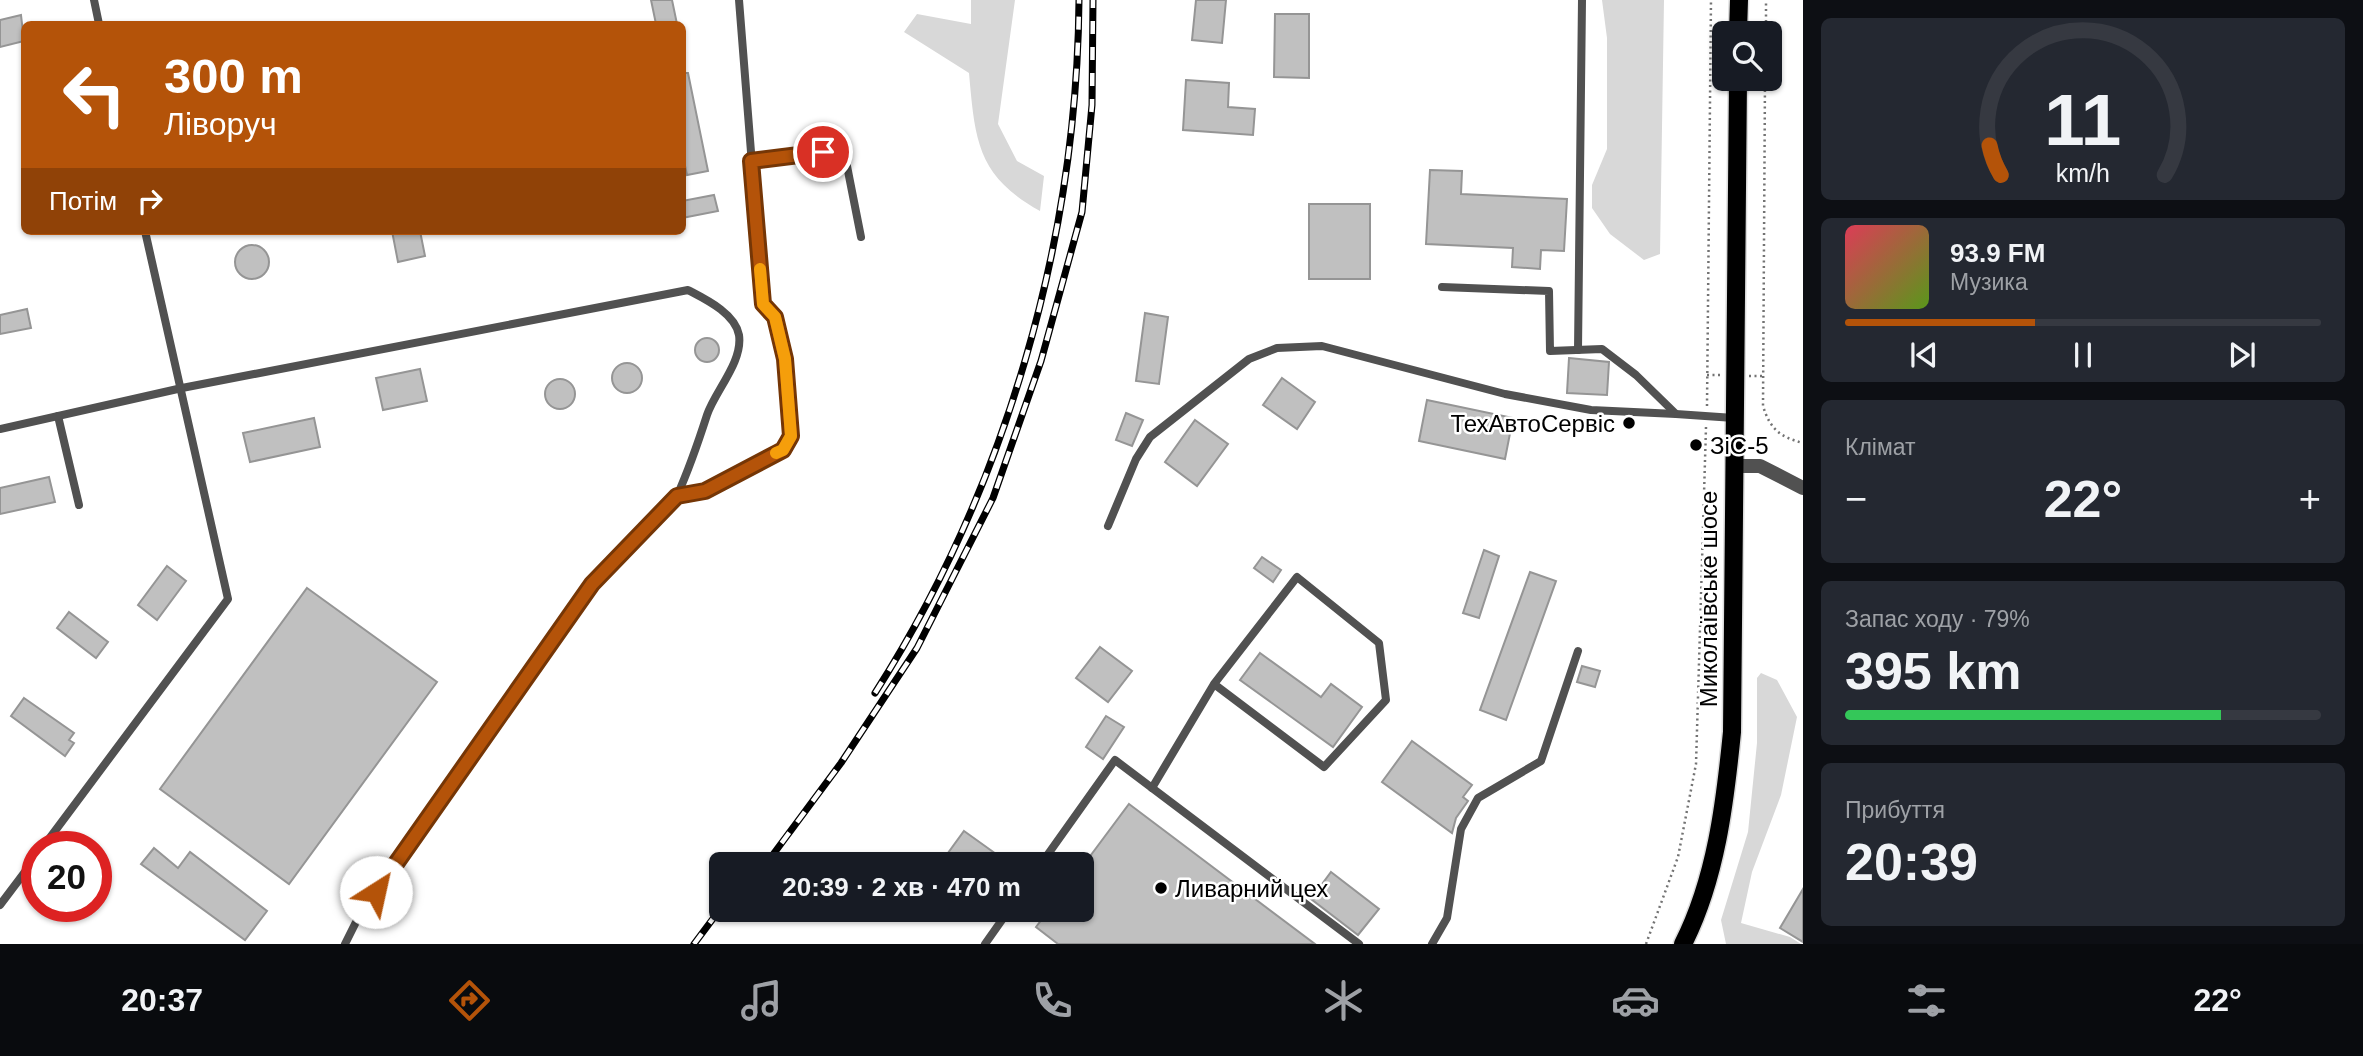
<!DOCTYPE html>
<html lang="uk">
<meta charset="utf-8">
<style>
body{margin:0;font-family:Arial,sans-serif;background:#242831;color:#f1f3f6;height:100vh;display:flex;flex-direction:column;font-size:26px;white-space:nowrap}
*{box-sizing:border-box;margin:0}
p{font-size:23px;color:#9ea1a6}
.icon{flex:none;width:38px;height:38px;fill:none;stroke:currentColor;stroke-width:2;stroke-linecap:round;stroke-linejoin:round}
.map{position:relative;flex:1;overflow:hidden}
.details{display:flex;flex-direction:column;gap:18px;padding:18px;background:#0d0f14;width:560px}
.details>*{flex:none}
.top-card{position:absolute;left:21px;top:21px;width:665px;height:214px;border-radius:10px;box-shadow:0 2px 5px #0004;background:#b45309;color:#fff;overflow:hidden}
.buttons{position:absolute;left:1712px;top:21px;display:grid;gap:14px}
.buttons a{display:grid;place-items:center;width:70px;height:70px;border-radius:10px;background:#171b24;box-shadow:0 2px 5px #0004;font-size:35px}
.speed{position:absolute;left:21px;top:831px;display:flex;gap:14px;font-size:35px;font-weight:700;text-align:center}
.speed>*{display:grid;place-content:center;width:91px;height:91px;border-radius:50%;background:#171b24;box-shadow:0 2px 5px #0004;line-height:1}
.speed .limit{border:10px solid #d22;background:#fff;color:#111}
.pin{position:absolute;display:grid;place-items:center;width:60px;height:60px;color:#fff;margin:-30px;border:4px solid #fff;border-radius:50%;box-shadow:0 2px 7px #0007}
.me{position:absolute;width:77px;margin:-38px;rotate:35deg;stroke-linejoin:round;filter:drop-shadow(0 0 5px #0008)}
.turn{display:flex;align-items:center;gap:24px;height:147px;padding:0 28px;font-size:32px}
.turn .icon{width:91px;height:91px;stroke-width:2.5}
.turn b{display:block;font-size:49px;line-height:60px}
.then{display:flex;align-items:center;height:66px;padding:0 28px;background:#0003;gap:14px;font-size:26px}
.big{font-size:52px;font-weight:800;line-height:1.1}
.details .card{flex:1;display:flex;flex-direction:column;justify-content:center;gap:10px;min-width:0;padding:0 24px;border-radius:10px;background:#242831}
.details .dial{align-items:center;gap:0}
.dial svg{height:182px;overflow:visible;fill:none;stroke:#363941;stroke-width:7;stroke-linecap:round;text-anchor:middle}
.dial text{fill:#f1f3f6;stroke:none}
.song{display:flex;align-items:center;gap:21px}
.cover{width:84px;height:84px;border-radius:10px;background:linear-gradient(135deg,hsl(350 70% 55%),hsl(90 70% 35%))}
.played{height:7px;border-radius:4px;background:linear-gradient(90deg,#b45309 40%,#363941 40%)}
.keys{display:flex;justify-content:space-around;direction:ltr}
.heat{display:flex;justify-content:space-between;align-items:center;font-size:38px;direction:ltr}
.charge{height:10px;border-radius:5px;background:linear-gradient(90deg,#34c759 79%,#363941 0)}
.trip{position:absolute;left:709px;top:852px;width:385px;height:70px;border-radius:10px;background:#171b24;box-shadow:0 2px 5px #0004;font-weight:800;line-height:70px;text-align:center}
.tab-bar{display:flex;height:112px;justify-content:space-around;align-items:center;background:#090b0e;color:#9ea1a6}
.tab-bar .icon{width:49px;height:49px}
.tab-bar .selected{color:#b45309}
.tab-bar b{font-size:32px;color:#f1f3f6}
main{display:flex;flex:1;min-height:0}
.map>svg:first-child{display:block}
.green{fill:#d8d8d8}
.building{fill:#c0c0c0;stroke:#959595;stroke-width:2}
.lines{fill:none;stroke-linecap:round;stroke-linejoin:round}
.primary-casing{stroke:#dbdbdb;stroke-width:21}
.path{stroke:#737373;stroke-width:2.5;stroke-dasharray:2 3.5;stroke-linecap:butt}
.service{stroke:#515151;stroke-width:8}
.tertiary{stroke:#515151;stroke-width:14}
.primary{stroke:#000;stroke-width:18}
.rail-casing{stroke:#000;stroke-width:7}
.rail{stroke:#fff;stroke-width:4.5;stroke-dasharray:13;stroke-linecap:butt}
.route-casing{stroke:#753606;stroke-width:18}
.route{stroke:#b45309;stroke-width:12}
.slow{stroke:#f59e0b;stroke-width:12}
.poi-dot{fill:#000;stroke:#fff;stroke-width:2.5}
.labels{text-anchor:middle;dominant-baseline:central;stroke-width:5;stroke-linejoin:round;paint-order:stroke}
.poi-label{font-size:24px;fill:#000;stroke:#fff;text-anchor:start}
.street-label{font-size:24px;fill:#000;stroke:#fff}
</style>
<main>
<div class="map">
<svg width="1803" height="944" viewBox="0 0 1803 944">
<rect width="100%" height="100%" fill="#fff"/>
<!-- green -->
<g class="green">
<path d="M971 0H1015L998 124 1017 161 1044 176 1040 211C977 176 975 140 969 73L904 32 917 14 971 24Z"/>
<polygon points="1602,0 1664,0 1660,254 1644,260 1610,234 1592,208 1592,185 1607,149 1607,38"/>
<polygon points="1761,673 1777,680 1797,717 1781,795 1752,872 1741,923 1790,937 1801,944 1726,944 1721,920 1748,832 1757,743 1757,678"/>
</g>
<!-- building -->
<g class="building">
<polygon points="651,0 672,0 677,24 656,24"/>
<polygon points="1196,0 1226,0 1222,43 1192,40"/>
<polygon points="1275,14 1309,14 1309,78 1274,77"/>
<polygon points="21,15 24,41 0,47 0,20"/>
<polygon points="682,73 688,73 708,171 687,175 682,152"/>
<polygon points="1186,80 1229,83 1228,107 1255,109 1253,135 1183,130"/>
<polygon points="1430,170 1462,171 1461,194 1567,199 1564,251 1541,250 1540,269 1512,267 1513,248 1426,244"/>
<polygon points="714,195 718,211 682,218 682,201"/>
<rect x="1309" y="204" width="61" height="75"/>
<polygon points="392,231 420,231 425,256 398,262"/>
<circle cx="252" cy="262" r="17"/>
<polygon points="27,309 31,328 0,334 0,315"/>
<polygon points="1145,313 1168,317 1159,384 1136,381"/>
<circle cx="707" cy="350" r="12"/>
<polygon points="1569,358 1609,362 1607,395 1567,393"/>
<circle cx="627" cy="378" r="15"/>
<polygon points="420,369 427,401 383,410 376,378"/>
<polygon points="1282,378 1315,402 1297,429 1263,405"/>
<circle cx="560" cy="394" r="15"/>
<polygon points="1427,400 1513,418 1505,459 1419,441"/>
<polygon points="1126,413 1143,420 1132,446 1116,440"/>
<polygon points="314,418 320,447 250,462 243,433"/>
<polygon points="1195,420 1228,444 1197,486 1165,462"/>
<polygon points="49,477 55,502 0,514 0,488"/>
<polygon points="1484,550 1499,556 1479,618 1463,613"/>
<polygon points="1262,557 1281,570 1273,582 1254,568"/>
<polygon points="167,566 186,581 157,620 138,605"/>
<polygon points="1530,572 1556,581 1506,720 1480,710"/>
<polygon points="307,588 437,682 289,884 160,789"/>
<polygon points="69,612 108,642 96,658 57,628"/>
<polygon points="1100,647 1132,671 1108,702 1076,678"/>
<polygon points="1260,653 1321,697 1331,684 1362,707 1333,747 1240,680"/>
<polygon points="1582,666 1600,671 1595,687 1577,682"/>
<polygon points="24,698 74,733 69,740 74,743 65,756 11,716"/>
<polygon points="1106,716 1124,727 1103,759 1086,747"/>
<polygon points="1412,741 1472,785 1463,797 1468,801 1456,818 1452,833 1382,782"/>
<polygon points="1129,804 1315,944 1058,944 1036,927 1049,910 1082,910 1082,867"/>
<polygon points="964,831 1010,864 940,864"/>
<polygon points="154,848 178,868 190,852 267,911 245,940 141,864"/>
<polygon points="1331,872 1379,909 1358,935 1311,899"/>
<polygon points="1803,889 1803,942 1780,928"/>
</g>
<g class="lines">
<defs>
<g id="primary">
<polyline points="1738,33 1739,0"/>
<path d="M1683 944C1716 879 1725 803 1732 732L1738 79"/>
</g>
</defs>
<!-- primary casing -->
<use href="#primary" class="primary-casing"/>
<!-- path -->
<g class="path">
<polyline points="1766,33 1766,0"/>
<path d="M1765 79 1763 406C1770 429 1780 437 1803 443"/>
<polyline points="1707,375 1721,375"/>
<polyline points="1749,376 1763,376"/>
<polyline points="1707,406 1711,0"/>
<polyline points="1646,944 1678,857 1696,764 1706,427"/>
</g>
<!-- service -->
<g class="service">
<polyline points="94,0 99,24"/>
<path d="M751 161C783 157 820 144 847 166L861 237"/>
<polyline points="1442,287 1549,291 1550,351 1602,349 1636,375 1676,414 1734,418"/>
<polyline points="1578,350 1582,0"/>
<polyline points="58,416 79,505"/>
<path d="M0 429 182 388 688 290C705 299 735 313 739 335 743 362 715 391 707 415 698 443 689 469 677 496"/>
<polyline points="1108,526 1136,459 1150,437 1249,359 1277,348 1322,346 1505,394 1591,410 1676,414"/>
<polyline points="1152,788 1214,684 1324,767 1386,700 1379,643 1297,577 1214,684"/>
<polyline points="43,847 228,599 145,231"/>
<polyline points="1041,864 1115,760 1359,944"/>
<polyline points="0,905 37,856"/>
<polyline points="345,944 360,914 592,584 677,496 704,491 730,480 767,456 783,450 791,436 785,359 775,317 763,304 739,0"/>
<polyline points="985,944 1009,910"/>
<polyline points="1432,944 1447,918 1461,829 1478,798 1541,761 1578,651"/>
</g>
<!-- tertiary -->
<polyline class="tertiary" points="1733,466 1760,466 1803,488"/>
<!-- primary -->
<use href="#primary" class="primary"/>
<defs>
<g id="rail">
<path d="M875 693C1005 489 1077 242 1079 0"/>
<polyline points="766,864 841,763 917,648 993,498 1041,361 1082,212 1092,105 1093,0"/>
<polyline points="694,944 721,908"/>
</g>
</defs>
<!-- rail casing -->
<use href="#rail" class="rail-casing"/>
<!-- rail -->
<use href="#rail" class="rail"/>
</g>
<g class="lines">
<defs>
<polyline id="route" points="376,892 592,584 677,496 705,491 783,450 791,436 785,359 775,317 763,304 751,161 823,152"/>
</defs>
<!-- route casing -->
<use href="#route" class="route-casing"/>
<!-- route -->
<use href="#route" class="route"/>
<!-- slow -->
<polyline class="slow" points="760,269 763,304 775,317 785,359 791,436 783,450 776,453"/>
</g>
<!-- markers -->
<g class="poi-dot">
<circle cx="1629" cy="423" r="7"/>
<circle cx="1696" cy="445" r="7"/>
<circle cx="1161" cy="888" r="7"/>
</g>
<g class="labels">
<!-- poi labels -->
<g class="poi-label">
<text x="1615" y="423" text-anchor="end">ТехАвтоСервіс</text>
<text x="1710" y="445">ЗіС-5</text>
<text x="1175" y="888">Ливарний цех</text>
</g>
<!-- street labels -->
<g class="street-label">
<text transform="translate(1708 599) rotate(-90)">Миколаївське шосе</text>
</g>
</g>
</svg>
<div class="buttons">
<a><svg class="icon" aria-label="search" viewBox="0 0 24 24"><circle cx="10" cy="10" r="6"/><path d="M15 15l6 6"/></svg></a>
</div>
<div class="speed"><div class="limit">20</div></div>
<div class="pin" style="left:823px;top:152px;background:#d93025"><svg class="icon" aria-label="arrive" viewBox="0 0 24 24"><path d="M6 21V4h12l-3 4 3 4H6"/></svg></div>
<svg class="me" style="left:376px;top:892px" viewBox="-20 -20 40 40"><circle r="19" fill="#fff"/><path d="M0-13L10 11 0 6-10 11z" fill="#b45309"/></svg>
<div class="trip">20:39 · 2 хв · 470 m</div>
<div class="top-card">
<div class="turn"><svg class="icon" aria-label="left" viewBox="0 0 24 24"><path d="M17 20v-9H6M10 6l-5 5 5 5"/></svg><div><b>300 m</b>Ліворуч</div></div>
<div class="then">Потім<svg class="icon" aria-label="right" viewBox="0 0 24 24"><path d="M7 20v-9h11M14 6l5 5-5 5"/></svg></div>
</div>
</div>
<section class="details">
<div class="card dial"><svg viewBox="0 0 100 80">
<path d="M14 69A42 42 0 1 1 86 69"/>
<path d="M14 69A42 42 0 0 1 9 56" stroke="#b45309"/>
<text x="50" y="56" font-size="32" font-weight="700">11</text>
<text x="50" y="72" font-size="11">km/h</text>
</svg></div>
<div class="card">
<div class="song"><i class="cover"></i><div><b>93.9 FM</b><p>Музика</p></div></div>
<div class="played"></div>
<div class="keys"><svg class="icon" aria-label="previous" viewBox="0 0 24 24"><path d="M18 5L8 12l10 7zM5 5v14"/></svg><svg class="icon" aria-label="pause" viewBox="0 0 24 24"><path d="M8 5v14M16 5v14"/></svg><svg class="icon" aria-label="next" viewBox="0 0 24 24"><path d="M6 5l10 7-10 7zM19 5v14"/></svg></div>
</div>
<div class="card"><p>Клімат</p>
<div class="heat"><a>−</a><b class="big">22°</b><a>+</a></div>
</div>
<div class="card"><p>Запас ходу · 79%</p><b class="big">395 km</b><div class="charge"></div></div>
<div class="card"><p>Прибуття</p><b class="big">20:39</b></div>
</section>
</main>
<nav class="tab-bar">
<b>20:37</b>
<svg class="icon selected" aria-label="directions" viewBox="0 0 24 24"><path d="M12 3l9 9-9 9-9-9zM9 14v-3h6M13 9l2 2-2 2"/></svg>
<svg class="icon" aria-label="music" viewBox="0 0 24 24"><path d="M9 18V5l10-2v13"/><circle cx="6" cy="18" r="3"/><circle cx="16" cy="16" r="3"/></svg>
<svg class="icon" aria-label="phone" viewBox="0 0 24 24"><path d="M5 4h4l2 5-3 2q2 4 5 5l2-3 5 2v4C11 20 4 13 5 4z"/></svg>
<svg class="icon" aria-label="climate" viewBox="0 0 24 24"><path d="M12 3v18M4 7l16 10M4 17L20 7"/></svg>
<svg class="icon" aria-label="car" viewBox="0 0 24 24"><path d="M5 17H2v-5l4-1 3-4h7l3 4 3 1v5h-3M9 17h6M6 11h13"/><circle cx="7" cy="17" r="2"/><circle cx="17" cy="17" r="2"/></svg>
<svg class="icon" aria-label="filters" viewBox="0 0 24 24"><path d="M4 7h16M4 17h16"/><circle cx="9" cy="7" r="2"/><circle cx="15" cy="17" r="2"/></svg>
<b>22°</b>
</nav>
